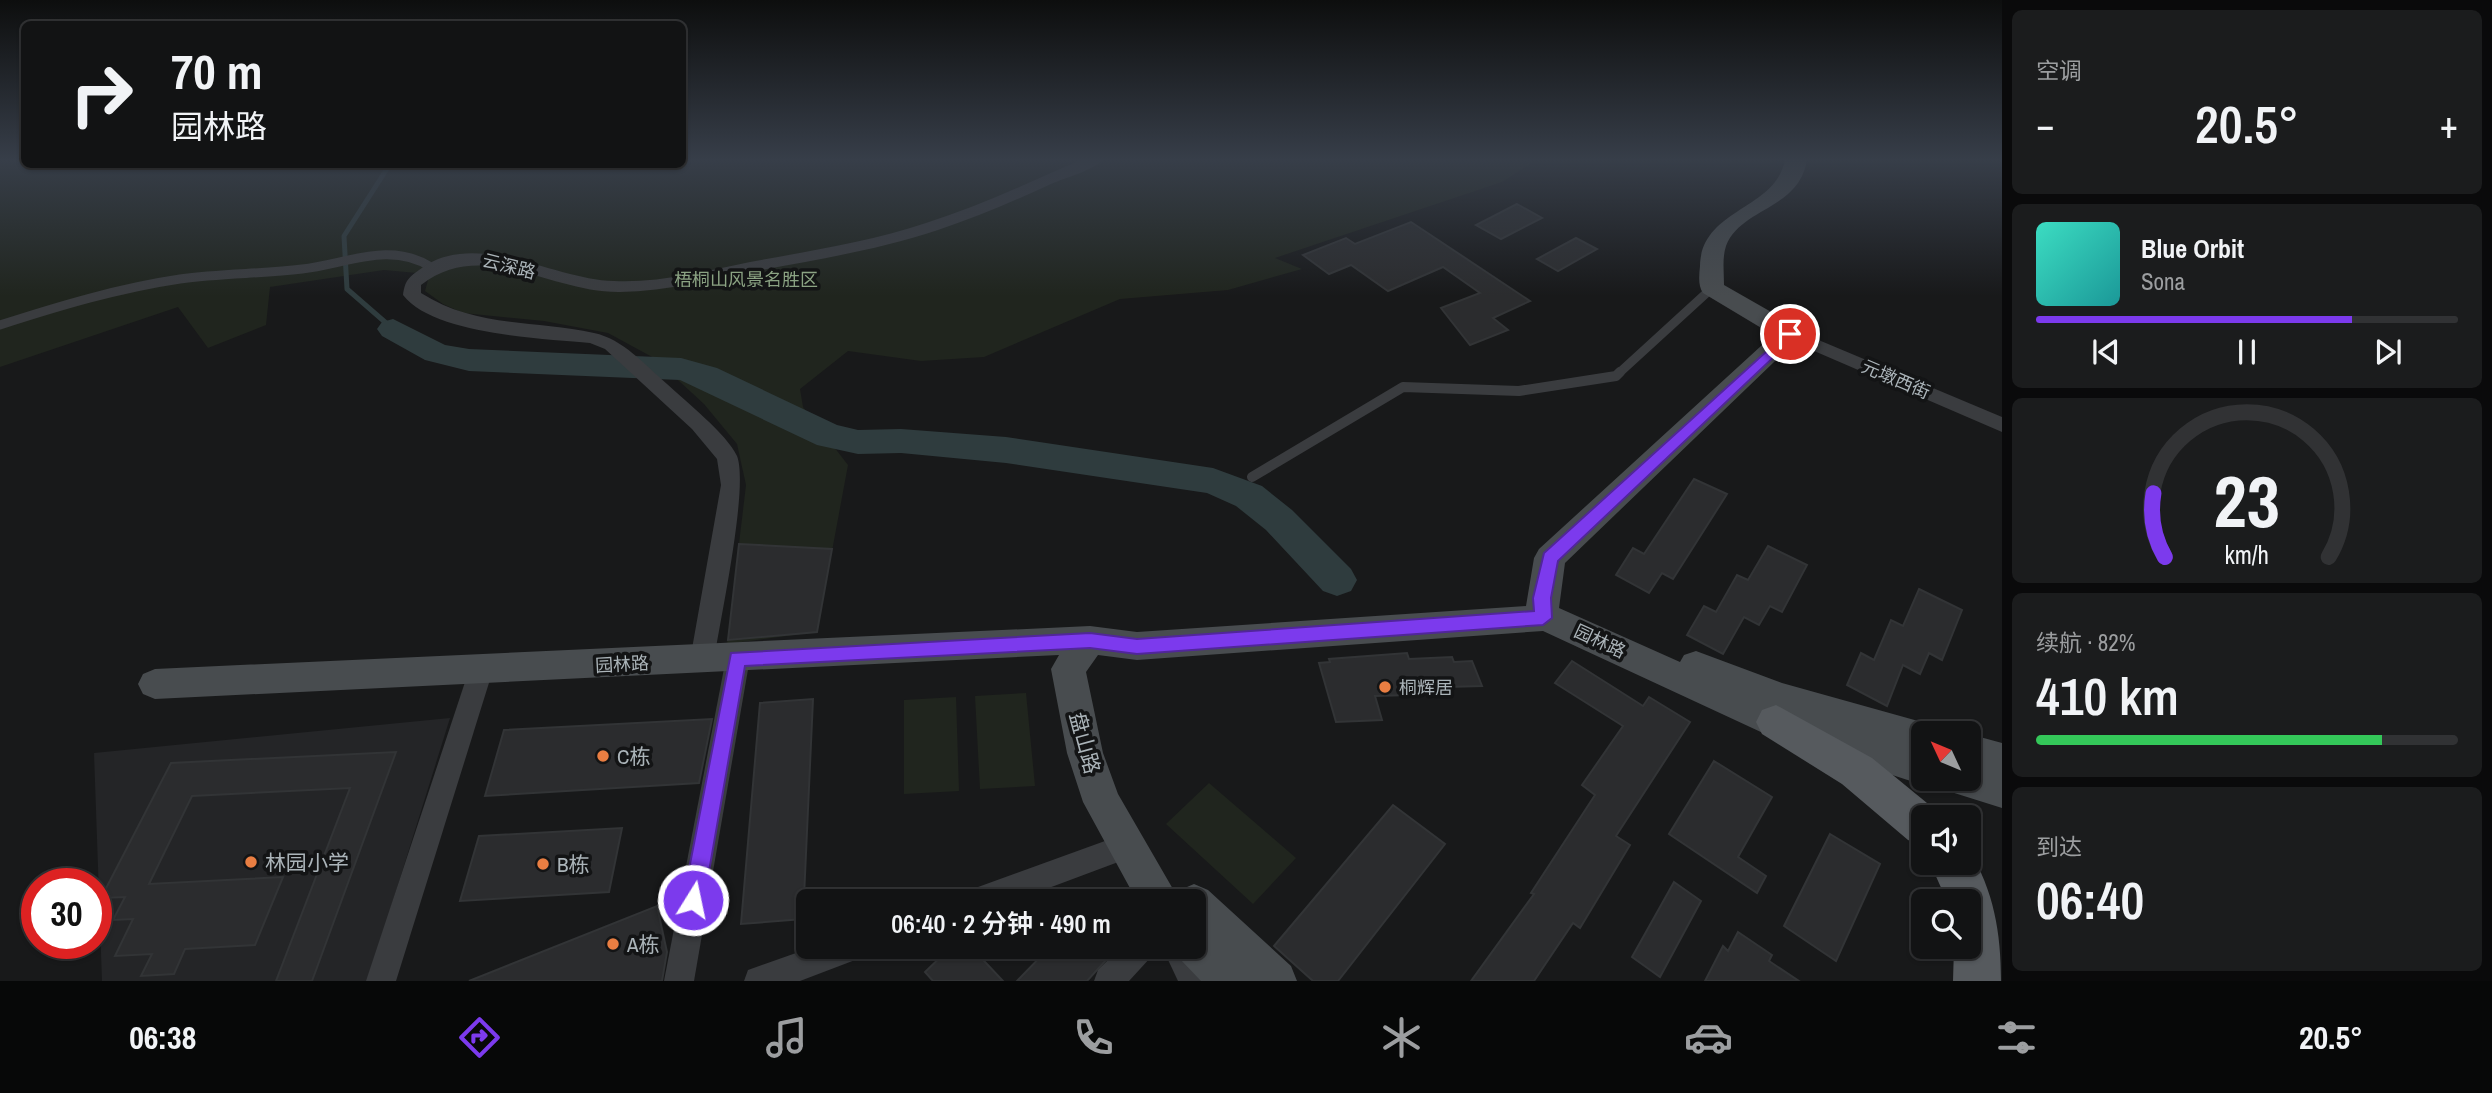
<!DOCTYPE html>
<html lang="zh">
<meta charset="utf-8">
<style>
body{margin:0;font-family:"Archivo Narrow","Noto Sans SC",sans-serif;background:#1b1c1d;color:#f1f3f6;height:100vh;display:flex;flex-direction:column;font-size:26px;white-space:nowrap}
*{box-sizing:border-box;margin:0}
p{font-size:23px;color:#9c9ea0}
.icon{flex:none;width:38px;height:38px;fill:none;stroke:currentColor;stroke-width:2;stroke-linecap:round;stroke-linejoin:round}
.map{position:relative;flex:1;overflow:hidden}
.side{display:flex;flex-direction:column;gap:10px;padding:10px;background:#0a0a0b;width:490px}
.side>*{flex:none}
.hud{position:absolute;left:21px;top:21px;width:665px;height:147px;border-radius:10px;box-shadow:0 2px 5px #0004,0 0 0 2px #313234;background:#121314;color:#f1f3f6;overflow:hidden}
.needle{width:46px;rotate:314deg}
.controls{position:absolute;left:1911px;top:721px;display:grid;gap:14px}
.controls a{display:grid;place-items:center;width:70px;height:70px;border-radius:10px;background:#121314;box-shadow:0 2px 5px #0004,0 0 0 2px #313234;font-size:35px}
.speed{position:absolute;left:21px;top:868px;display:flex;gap:14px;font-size:35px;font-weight:700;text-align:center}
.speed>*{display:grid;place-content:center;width:91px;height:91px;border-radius:50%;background:#121314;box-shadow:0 2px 5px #0004,0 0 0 2px #313234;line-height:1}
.speed .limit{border:10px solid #d22;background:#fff;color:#111}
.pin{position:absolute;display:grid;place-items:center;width:60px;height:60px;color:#fff;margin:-30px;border:4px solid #fff;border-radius:50%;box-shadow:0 2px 7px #0007}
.me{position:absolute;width:77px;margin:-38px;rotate:10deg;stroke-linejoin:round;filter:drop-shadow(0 0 5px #0008)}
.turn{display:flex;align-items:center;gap:24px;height:147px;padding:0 35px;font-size:32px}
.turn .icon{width:91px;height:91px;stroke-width:2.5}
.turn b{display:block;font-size:49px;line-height:60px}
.big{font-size:52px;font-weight:600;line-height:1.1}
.side .card{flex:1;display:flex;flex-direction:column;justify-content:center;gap:10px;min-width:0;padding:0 24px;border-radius:10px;background:#1b1c1d}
.side .dial{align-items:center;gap:0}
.dial svg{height:182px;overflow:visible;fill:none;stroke:#313234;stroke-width:7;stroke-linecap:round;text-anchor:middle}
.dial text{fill:#f1f3f6;stroke:none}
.song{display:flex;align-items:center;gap:21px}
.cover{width:84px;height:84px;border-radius:10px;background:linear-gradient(135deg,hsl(170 70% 55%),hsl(180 70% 35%))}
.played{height:7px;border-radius:4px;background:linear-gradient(90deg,#7c3aed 75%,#313234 75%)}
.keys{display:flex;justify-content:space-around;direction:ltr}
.heat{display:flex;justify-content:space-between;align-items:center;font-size:38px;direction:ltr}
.charge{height:10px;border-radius:5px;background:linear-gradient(90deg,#34c759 82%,#313234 0)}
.trip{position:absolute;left:796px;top:889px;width:410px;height:70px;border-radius:10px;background:#121314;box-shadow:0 2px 5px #0004,0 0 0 2px #313234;font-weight:600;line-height:70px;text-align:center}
.tabs{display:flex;height:112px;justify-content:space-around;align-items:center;background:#070808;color:#9c9ea0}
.tabs .icon{width:49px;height:49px}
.tabs .active{color:#7c3aed}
.tabs b{font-size:32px;color:#f1f3f6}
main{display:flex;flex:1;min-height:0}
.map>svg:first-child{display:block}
.built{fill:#242527}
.green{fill:#20251e}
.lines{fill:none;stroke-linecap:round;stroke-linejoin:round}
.stream{stroke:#2f3c3e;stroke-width:5}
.river{fill:#2f3c3e;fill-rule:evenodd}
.building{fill:#2b2c2e;stroke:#323436;stroke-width:2}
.lane-far1{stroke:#3a3c3f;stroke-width:9}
.lane{stroke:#3a3c3f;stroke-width:10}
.street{fill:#3a3c3f;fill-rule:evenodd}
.secondary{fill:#484c4f;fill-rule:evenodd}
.primary{fill:#565a5e;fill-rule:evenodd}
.route{fill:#7c3aed;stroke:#51269a;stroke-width:2}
.poi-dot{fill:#e97e42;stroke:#131415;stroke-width:2.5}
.labels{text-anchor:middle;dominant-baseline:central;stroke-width:7;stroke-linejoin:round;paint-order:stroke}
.street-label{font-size:18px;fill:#abb4b9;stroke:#131415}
.park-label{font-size:18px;fill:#8ba383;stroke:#131415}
.poi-label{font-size:18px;fill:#abb4b9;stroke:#131415;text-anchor:start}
.near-street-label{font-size:21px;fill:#abb4b9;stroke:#131415}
.near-poi-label{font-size:21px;fill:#abb4b9;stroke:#131415;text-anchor:start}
</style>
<main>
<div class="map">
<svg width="2002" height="981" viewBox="0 0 2002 981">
<rect width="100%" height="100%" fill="#18191a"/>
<!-- built -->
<polygon class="built" points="450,718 368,981 102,981 94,753"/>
<!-- green -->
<g class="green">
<polygon points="0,159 24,159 24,164 682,164 683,159 1538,159 1502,182 1275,258 1302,269 1228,290 1120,299 984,357 921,361 848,351 800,389 803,407 848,465 817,632 727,644 746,485 737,444 704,404 654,358 608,333 544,321 463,313 443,304 425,291 433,262 417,273 384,270 270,287 266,325 208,348 178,307 0,367"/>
<polygon points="1026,693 1035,786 980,789 975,696"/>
<polygon points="956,697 959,791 904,794 904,700"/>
<polygon points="1209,783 1296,858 1253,904 1166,824"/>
</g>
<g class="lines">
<!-- stream -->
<polyline class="stream" points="390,164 344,236 347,289 393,329"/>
<!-- river -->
<polygon class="river" points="393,319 445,345 469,349 681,358 717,368 837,425 858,430 901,429 1006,437 1213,468 1262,486 1292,510 1351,569 1357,580 1351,591 1337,596 1323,591 1266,530 1236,506 1207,493 1006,463 901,453 858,454 817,445 680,380 469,371 425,360 382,336 377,329 382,322"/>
</g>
<!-- building -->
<g class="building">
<polygon points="1517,204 1542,218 1501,239 1476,225"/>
<polygon points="1411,222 1530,301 1493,318 1508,330 1470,345 1441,308 1480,293 1443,267 1388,291 1351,265 1329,274 1303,255 1346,238 1355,244"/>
<polygon points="1576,238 1597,249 1558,271 1537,259"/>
<polygon points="1694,479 1727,494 1673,579 1662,573 1649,593 1616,575 1633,548 1644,554"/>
<polygon points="739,544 832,549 817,632 728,640"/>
<polygon points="1768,546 1807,565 1782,612 1770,606 1759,625 1744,617 1723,654 1687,635 1704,606 1716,612 1737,575 1748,580"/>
<polygon points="1919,589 1962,610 1942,660 1929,653 1920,674 1903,665 1887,706 1847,685 1861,653 1874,660 1891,620 1903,626"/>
<polygon points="1407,653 1409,659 1452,657 1454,662 1472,661 1482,686 1407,688 1409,695 1375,696 1382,720 1336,722 1319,663 1330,662 1329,659"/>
<polygon points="1572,661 1643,706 1649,697 1690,722 1616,836 1630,845 1580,928 1573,923 1534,981 1471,981 1534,894 1531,893 1595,795 1582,785 1623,726 1555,683"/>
<polygon points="813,699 803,919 741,924 760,703"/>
<polygon points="712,719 699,783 485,796 504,730"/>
<polygon points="396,752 312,981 276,981 350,788 192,796 149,884 283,877 255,945 185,949 174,974 141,976 152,954 115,956 133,919 113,920 125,897 101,898 171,763"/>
<polygon points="1714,761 1772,797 1738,857 1766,876 1757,893 1669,834"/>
<polygon points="1393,805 1445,844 1338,981 1313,981 1274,946"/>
<polygon points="622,828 609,892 460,901 479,836"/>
<polygon points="1830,834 1880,864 1836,961 1784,926"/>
<polygon points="1674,882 1701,901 1660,977 1632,957"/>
<polygon points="657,906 667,952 662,981 469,981"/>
<polygon points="1738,932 1772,955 1769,961 1799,981 1705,981 1723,946 1728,951"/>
<polygon points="951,947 971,947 1003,981 933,981 925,972"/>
<polygon points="1050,947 1118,947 1087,981 1017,981"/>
</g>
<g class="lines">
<!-- lane-far1 -->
<g class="lane-far1">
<path d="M0 325C59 306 119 288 180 279 221 273 262 274 302 269 346 264 390 241 431 267"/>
<polyline points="1618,374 1712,288"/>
</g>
<!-- lane -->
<polyline class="lane" points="1252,477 1403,387 1519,391 1616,376 1620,372"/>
<!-- street -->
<g class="street">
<path d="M1083 159H1104C1092 171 1067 177 1051 184 1014 201 977 217 938 230 881 249 821 259 762 270 715 279 668 291 620 292 551 293 483 237 421 285V293C476 328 534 320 594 333 623 339 645 365 667 384 685 401 727 434 737 456 749 487 720 620 714 660L711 667 702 670 693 667 690 660 721 485 717 459 692 429 605 349 590 343C542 338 434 335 403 295 405 281 408 278 419 270 475 227 553 280 614 281 660 283 706 271 750 262 809 251 869 242 926 223 980 206 1032 181 1083 159Z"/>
<polygon points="1790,328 2002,417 2002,432 1784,338 1781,334"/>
<polygon points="738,648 746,651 750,658 694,981 664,981 726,658 730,651"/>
<polygon points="481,660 490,663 493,670 396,981 366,981 469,670 472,663"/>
<polygon points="1127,833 1137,837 1141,846 1137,855 1014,901 963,901 967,891"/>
<polygon points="813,947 868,947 863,957 800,981 744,981 748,970"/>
<polygon points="1121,947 1156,947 1151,957 1129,981 1094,981 1098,970"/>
<polygon points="1162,947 1192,947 1208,981 1178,981"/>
</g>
<!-- secondary -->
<g class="secondary">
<path d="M1785 159H1807C1800 210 1741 207 1726 246 1722 258 1724 272 1724 285L1799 328 1803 334 1565 563 1559 608 1680 662 1684 655 1696 651 1782 683 1936 726 1939 733H1923V779H1936L1923 785 1763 733 1543 631 1137 660 1098 655 1086 672 1103 753 1118 794 1177 896 1180 890 1194 884 1208 890 1291 966 1297 981H1201L1179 958 1175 947H1194V901H1137L1083 802 1067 753 1051 669 1059 655 155 699 143 694 138 684 143 674 155 669 1090 626 1137 632 1526 606 1534 558 1539 549 1773 335 1703 293C1698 286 1699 276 1700 266 1701 208 1777 210 1785 159Z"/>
<polygon points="1969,734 2002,743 2002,808 1948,791 1942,779 1969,779"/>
</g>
<!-- primary -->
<g class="primary">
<polygon points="1776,705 1872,758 1938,812 1941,817 1923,817 1923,846 1908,840 1842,784 1762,734 1756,722 1762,710"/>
<path d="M1969 850C1994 891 2001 933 2001 981H1953L1954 947H1969V901H1947L1930 863H1969Z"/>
</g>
</g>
<!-- sky -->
<linearGradient id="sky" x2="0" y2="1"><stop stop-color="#0d0e0e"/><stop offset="0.54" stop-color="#373e49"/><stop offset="1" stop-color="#373e49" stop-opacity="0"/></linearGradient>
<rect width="2002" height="296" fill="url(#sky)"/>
<!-- route -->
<polygon class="route" points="1790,330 1797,334 1795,337 1558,561 1551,598 1552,618 1543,625 1137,654 1090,648 745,666 704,900 701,908 693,911 686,908 683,900 731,653 1090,633 1137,639 1534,611 1533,598 1544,553"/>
<!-- markers -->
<g class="poi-dot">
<circle cx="1385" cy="687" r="7"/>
<circle cx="603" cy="756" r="7"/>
<circle cx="251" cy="862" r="7"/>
<circle cx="543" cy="864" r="7"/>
<circle cx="613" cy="944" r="7"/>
</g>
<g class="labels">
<!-- street labels -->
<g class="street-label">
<text transform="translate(509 266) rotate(14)">云深路</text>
<text transform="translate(1896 379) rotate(23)">元墩西街</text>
<text transform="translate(1600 641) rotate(25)">园林路</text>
<text transform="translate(622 664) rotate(-3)">园林路</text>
</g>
<!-- park labels -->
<g class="park-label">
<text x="746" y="279">梧桐山风景名胜区</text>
</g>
<!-- poi labels -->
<g class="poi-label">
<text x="1399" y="687">桐辉居</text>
</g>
<!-- near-street labels -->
<g class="near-street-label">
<text transform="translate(1085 743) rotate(75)">盘山路</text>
</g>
<!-- near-poi labels -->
<g class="near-poi-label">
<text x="617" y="756">C栋</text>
<text x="265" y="862">林园小学</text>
<text x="557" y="864">B栋</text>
<text x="627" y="944">A栋</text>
</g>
</g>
</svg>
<div class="controls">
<a><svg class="needle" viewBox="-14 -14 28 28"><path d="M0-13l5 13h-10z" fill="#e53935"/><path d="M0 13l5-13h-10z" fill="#9c9ea0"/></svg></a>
<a><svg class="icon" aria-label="sound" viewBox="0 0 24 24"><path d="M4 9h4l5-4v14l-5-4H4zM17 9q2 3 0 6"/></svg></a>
<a><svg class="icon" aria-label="search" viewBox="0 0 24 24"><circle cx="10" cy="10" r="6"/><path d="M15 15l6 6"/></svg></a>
</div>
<div class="speed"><div class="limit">30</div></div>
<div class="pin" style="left:1790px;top:334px;background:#d93025"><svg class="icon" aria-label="arrive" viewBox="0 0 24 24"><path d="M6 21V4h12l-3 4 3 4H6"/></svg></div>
<svg class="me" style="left:693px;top:900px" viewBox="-20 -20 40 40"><circle r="17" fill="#7c3aed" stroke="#fff" stroke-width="3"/><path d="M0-11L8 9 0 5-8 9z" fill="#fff"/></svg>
<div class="trip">06:40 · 2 分钟 · 490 m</div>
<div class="hud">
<div class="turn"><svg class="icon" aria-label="right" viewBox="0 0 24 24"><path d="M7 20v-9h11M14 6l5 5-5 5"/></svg><div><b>70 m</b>园林路</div></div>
</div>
</div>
<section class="side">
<div class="card"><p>空调</p>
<div class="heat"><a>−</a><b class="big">20.5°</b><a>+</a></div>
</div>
<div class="card">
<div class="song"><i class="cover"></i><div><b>Blue Orbit</b><p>Sona</p></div></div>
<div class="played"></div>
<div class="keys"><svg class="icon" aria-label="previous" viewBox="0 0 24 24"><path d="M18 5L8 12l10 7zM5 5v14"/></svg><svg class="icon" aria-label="pause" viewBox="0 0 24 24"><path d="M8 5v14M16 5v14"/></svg><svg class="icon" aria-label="next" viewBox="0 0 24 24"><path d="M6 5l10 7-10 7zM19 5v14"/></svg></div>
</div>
<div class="card dial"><svg viewBox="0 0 100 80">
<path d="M14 69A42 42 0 1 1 86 69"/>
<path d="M14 69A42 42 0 0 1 9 41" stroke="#7c3aed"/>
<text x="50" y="56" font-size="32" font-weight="700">23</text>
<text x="50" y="72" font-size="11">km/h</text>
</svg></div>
<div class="card"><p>续航 · 82%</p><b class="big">410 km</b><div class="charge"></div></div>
<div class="card"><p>到达</p><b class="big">06:40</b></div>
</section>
</main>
<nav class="tabs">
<b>06:38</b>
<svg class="icon active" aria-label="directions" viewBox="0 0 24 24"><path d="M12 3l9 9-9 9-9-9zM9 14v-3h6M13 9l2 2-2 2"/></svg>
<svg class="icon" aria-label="music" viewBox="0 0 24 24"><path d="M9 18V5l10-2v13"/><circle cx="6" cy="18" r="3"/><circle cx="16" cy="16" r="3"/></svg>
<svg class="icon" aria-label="phone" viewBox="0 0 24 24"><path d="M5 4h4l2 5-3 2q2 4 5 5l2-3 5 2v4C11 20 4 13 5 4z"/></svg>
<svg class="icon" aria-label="climate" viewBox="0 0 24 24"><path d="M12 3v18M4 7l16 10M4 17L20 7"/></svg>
<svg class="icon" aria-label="car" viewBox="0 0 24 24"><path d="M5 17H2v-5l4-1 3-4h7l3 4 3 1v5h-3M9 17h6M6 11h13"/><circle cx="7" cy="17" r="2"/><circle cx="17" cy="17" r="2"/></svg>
<svg class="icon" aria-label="filters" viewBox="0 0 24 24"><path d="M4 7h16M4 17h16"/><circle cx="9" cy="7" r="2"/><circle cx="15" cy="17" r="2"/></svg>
<b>20.5°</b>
</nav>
